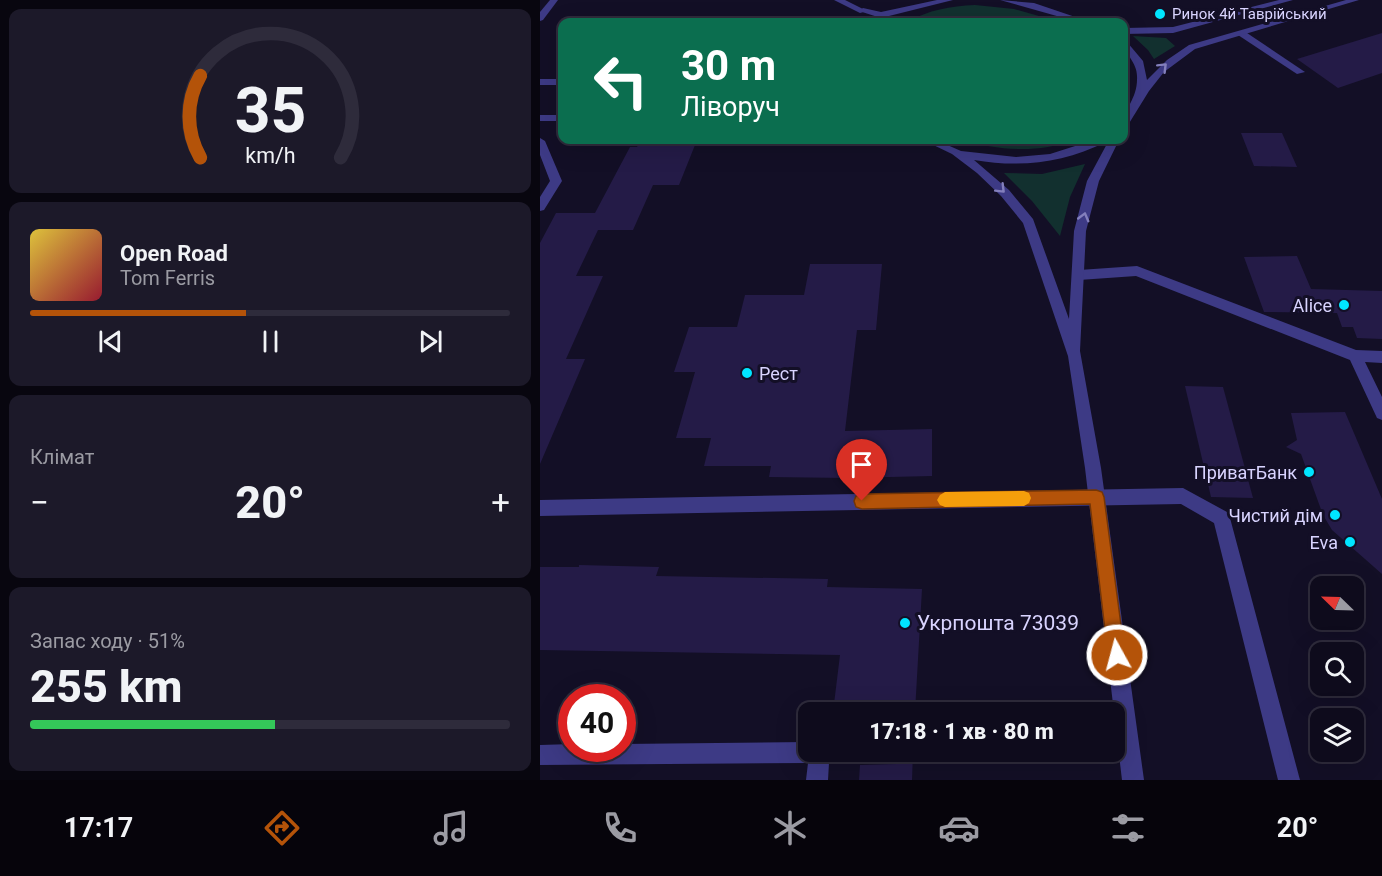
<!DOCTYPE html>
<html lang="uk">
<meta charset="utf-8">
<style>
body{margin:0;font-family:Roboto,sans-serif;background:#1c1929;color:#f1f3f6;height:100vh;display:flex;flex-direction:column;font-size:22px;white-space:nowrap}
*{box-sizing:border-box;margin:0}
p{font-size:20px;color:#9b9ba3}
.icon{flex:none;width:33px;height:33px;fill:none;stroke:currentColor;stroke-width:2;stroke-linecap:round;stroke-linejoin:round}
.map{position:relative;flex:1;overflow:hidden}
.side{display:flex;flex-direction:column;gap:9px;padding:9px;background:#08060f;width:540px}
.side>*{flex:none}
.banner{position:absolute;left:18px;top:18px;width:570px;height:126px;border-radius:12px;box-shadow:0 6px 24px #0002,0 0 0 2px #2e2b3b;background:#0b6e4f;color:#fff;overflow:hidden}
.needle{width:39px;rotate:293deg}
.fabs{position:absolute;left:770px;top:576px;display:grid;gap:12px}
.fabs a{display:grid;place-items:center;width:54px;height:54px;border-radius:12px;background:#0e0b1c;box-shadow:0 6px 24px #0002,0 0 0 2px #2e2b3b;font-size:30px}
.speed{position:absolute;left:18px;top:684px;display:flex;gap:12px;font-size:30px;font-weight:700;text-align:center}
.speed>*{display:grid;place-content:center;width:78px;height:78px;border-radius:50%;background:#0e0b1c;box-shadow:0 6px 24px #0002,0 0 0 2px #2e2b3b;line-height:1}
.speed .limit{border:9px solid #d22;background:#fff;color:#111}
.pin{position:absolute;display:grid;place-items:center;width:51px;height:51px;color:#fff;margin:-62px -26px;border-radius:50% 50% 50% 0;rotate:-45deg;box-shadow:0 0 6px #0007}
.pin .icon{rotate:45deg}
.me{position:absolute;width:66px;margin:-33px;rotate:353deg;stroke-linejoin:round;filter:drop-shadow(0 0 4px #0008)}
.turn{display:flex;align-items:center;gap:21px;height:126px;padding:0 24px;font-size:27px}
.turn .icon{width:78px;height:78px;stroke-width:2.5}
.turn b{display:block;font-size:42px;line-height:51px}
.big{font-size:45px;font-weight:800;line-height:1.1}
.side .tile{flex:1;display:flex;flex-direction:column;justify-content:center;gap:9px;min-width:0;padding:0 21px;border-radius:12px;background:#1c1929}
.side .dial{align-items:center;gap:0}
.dial svg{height:156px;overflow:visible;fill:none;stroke:#2e2b3b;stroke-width:7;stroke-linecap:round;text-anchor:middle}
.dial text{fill:#f1f3f6;stroke:none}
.song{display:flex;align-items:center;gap:18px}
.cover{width:72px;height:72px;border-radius:9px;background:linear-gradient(135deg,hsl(50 70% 55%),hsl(350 70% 35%))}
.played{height:6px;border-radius:3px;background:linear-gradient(90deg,#b45309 45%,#2e2b3b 45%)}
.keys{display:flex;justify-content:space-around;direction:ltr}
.heat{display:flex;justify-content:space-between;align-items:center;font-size:33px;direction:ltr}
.charge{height:9px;border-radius:4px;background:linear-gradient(90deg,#34c759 51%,#2e2b3b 0)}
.trip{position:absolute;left:258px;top:702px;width:327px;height:60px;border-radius:12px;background:#0e0b1c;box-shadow:0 6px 24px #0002,0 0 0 2px #2e2b3b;font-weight:800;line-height:60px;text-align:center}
.tab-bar{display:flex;height:96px;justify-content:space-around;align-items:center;background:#06040b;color:#9b9ba3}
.tab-bar .icon{width:42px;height:42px}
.tab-bar .active{color:#b45309}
.tab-bar b{font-size:27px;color:#f1f3f6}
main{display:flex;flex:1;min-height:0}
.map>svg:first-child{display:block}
.green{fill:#12302f}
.building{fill:#241b47}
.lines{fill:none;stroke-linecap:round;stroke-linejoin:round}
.service{fill:#3d3a85;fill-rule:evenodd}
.tertiary{fill:#3d3a85;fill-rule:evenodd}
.oneway{stroke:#837fbc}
.route{fill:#b45309;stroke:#753606;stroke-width:1.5}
.slow{fill:#f59e0b}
.poi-dot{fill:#00e5ff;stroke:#130f26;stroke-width:2}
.labels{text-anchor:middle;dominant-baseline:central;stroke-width:6;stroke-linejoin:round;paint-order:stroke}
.far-poi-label{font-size:15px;fill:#d9d4ff;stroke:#130f26;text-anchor:start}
.poi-label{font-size:18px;fill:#d9d4ff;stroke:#130f26;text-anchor:end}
.near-poi-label{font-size:21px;fill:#d9d4ff;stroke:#130f26;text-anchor:start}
</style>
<main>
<section class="side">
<div class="tile dial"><svg viewBox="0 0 100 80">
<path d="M14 69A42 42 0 1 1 86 69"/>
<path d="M14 69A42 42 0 0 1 14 27" stroke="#b45309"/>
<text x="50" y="56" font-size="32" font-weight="700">35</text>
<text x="50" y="72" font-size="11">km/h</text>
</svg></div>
<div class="tile">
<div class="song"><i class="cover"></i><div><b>Open Road</b><p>Tom Ferris</p></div></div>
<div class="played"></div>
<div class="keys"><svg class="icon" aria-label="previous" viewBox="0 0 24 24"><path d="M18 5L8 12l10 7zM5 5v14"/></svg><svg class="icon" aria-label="pause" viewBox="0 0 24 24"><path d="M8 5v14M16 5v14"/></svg><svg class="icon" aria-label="next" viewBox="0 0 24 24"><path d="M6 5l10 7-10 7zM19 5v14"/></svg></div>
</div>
<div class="tile"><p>Клімат</p>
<div class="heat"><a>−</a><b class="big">20°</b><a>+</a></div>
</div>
<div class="tile"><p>Запас ходу · 51%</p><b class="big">255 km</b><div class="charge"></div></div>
</section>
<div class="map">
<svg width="842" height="780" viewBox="0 0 842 780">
<rect width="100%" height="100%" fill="#130f26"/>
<!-- green -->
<g class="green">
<path d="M435 5 474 9 520 22H367C389 10 410 6 435 5Z"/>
<polygon points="593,36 626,38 635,46 614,59 608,50"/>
<path d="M421 140H533C497 154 458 150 421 140Z"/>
<polygon points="545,164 530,197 520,236 492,201 464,173 502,174"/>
</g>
<!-- building -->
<g class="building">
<polygon points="842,33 842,73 798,88 757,59"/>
<polygon points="701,133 742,133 757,167 714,166"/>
<polygon points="101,140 157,140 139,185 113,185 93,230 58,230 36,276 63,276 26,359 45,359 0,464 0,243 16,213 55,213 90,147 97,147"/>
<polygon points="757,256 771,289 842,291 842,339 817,338 813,327 802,327 797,313 724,312 704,257"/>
<polygon points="270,264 342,264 336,330 317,330 305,431 392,429 392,476 308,478 229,477 231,466 164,466 171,438 136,438 155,372 134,372 149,327 197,327 205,295 264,295"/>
<polygon points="645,386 683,387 713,498 671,497"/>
<polygon points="805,412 842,499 842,574 792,530 783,515 761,454 746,447 757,440 751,413"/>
<polygon points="39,565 119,567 116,576 288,579 287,587 382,589 375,712 293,712 300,655 0,650 0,567 39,567"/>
<polygon points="367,752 373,752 372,780 319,780 320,765 356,764 364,760"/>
</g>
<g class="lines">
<!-- service -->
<g class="service">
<polygon points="10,0 18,0 3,20 0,21 0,12"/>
<polygon points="294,0 305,0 327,11 320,13"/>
<polygon points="698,31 704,31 765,72 757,74 698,35"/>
<polygon points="0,115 17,115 22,118 17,121 0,121"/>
<polygon points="0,138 5,141 22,181 4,210 0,211 0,197 10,181 0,155"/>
<polygon points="597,266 816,350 842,351 842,363 825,362 842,397 842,420 837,418 810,360 596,276 539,280 532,275 539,270"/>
<polygon points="643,488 687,512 690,518 760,780 738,780 674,523 641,504 0,516 0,500"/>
<polygon points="268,742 268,752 365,752 362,759 355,762 289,763 288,780 266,780 268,763 0,765 0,745 32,744 32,748 82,748 82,744"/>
</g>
<!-- tertiary -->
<g class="tertiary">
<polygon points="397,0 413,0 341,18 319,11 323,8 341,12"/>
<polygon points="460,0 494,3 550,22 538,22"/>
<polygon points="739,0 753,0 633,33 584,34 584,28 633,27"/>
<path d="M806 0H819L655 49 624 72 609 91 588 125 584 126C584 105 598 100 597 76 597 62 584 54 584 41L587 42 603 61 607 80 627 60 649 45Z"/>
<rect x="0" y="79" width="22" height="6"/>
<path d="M383 140H396L421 151 476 157 510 154 554 140H567L566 142C523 163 481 168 434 160L469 190 493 219 529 319 534 231 547 181 569 140H579L559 181 546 231 540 351 561 468 604 780H582L545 468 528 356 483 223 461 196 437 173 412 154Z"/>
</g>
</g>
<!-- one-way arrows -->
<defs><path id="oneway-chevron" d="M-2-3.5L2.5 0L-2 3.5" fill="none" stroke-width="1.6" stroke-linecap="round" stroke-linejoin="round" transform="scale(1.5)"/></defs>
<g class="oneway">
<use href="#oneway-chevron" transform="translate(623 67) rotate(-45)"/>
<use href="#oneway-chevron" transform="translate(461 189) rotate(45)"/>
<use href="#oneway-chevron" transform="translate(544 217) rotate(-75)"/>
</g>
<!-- route -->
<polygon class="route" points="556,490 562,492 564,497 585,655 583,661 577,664 570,661 568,655 550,504 322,509 316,507 314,501 316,496 322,494"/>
<!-- slow -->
<polygon class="slow" points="484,491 489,493 491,498 489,503 484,506 405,507 400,505 397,500 400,495 405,492"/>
<!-- markers -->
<g class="poi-dot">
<circle cx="620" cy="14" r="6"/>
<circle cx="804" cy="305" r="6"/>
<circle cx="207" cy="373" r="6"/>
<circle cx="769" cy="472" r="6"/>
<circle cx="795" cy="515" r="6"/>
<circle cx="810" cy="542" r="6"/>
<circle cx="365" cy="623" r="6"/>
</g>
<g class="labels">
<!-- far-poi labels -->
<g class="far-poi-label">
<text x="632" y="14">Ринок 4й Таврійський</text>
</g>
<!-- poi labels -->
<g class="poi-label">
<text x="792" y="305">Alice</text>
<text x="219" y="373" text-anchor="start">Рест</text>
<text x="757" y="472">ПриватБанк</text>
<text x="783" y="515">Чистий дім</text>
<text x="798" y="542">Eva</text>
</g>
<!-- near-poi labels -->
<g class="near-poi-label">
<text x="377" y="623">Укрпошта 73039</text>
</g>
</g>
</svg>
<div class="fabs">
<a><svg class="needle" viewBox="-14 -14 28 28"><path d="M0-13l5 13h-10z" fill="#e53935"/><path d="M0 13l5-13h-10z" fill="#9b9ba3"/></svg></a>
<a><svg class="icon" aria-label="search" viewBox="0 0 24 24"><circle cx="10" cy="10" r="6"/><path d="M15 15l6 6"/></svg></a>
<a><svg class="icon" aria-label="layers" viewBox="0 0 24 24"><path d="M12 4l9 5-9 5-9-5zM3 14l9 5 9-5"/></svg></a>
</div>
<div class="speed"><div class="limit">40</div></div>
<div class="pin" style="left:322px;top:501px;background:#d93025"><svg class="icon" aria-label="arrive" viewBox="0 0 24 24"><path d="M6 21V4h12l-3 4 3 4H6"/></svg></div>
<svg class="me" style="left:577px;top:655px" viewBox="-20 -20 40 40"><circle r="17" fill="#b45309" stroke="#fff" stroke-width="3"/><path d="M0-11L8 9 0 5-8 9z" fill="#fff"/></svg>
<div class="trip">17:18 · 1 хв · 80 m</div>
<div class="banner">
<div class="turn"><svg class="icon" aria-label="left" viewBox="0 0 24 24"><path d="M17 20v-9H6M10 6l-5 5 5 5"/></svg><div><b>30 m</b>Ліворуч</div></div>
</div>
</div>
</main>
<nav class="tab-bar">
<b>17:17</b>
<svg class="icon active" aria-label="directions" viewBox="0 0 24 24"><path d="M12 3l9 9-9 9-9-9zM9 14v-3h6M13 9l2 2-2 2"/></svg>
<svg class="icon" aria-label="music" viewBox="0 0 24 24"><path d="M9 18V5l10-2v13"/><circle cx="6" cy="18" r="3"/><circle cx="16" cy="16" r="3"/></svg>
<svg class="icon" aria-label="phone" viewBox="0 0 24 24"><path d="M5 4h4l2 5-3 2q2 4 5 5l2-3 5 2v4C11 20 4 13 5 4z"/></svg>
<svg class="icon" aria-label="climate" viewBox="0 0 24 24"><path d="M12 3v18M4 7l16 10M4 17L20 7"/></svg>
<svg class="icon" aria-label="car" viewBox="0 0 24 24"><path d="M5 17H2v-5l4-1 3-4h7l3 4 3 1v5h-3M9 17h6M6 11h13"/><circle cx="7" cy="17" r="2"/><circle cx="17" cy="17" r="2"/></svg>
<svg class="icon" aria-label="filters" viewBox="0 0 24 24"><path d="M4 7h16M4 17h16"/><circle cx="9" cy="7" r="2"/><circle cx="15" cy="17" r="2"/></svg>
<b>20°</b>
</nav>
